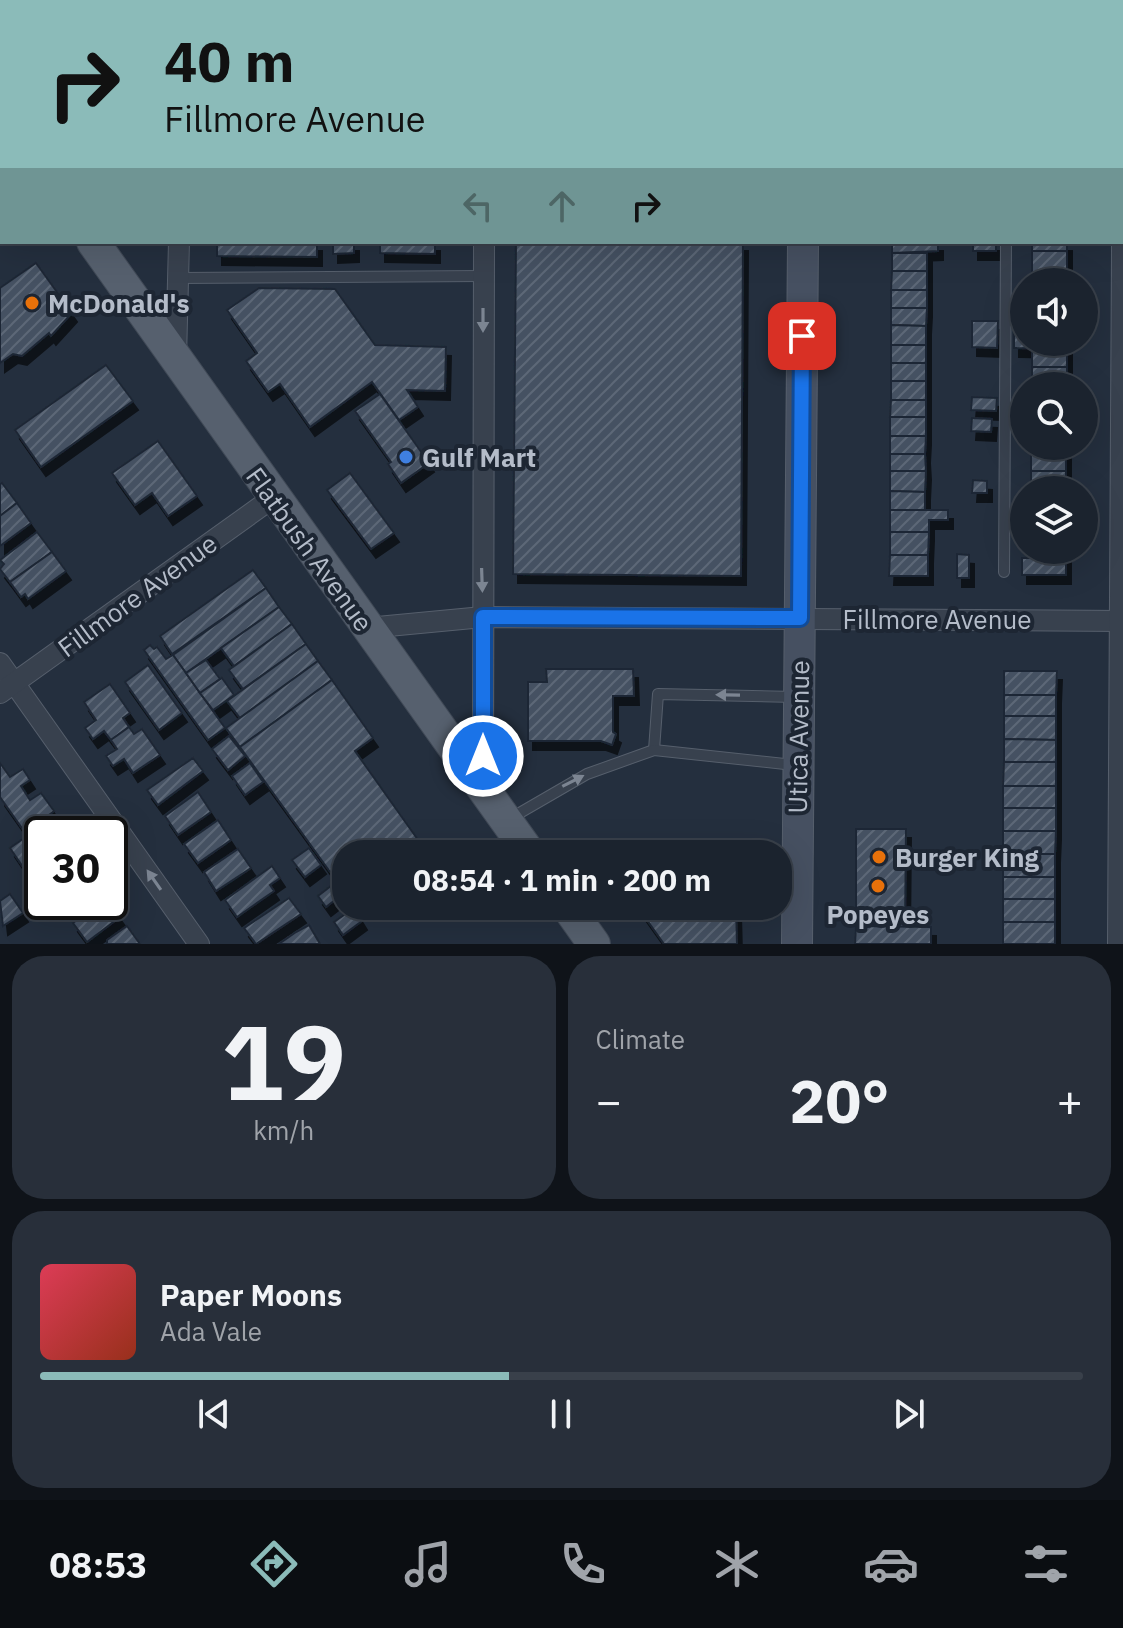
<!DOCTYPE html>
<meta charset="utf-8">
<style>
body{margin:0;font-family:"IBM Plex Sans",sans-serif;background:#282f3a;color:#f1f3f6;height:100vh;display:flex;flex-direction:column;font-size:30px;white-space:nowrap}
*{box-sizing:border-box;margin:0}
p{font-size:26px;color:#a0a4aa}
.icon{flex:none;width:44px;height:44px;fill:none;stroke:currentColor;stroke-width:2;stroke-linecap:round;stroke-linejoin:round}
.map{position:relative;height:944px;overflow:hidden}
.sheet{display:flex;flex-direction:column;gap:12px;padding:12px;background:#0f1319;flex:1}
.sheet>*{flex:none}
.hud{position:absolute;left:0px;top:0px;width:1124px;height:244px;box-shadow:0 8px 32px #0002,0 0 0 2px #39404a;background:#8bbbb9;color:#111;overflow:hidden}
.tools{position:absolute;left:1010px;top:268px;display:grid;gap:16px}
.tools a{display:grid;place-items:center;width:88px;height:88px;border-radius:50%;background:#1b232e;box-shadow:0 8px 32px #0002,0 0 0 2px #39404a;font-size:40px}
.speed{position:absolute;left:24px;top:816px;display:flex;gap:16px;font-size:40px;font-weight:700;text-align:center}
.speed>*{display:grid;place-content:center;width:104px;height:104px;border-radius:50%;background:#1b232e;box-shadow:0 8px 32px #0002,0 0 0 2px #39404a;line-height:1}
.speed .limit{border:4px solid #111;border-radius:12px;background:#fff;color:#111}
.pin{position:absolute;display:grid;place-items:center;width:68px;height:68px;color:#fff;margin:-34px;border-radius:16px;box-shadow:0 4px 12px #0006}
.me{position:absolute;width:88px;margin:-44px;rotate:0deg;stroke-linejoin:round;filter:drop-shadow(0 0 6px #0008)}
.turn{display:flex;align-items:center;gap:28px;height:168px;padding:0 32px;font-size:36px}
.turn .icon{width:104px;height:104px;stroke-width:2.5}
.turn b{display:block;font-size:56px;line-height:68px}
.lanes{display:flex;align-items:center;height:76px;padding:0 32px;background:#0003;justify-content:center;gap:40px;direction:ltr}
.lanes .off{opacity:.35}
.big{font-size:60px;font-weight:800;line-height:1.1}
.sheet .tile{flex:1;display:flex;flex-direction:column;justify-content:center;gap:12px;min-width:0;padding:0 28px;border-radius:32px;background:#282f3a}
.sheet .dial{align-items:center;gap:0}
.dial b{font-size:104px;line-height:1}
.song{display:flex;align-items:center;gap:24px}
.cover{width:96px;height:96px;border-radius:12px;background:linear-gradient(135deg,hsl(350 70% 55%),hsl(10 70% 35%))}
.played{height:8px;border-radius:4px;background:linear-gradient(90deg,#8bbbb9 45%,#39404a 45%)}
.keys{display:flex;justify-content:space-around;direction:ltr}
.heat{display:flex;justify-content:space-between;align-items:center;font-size:44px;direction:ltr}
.sheet .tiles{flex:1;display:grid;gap:12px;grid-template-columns:1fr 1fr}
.tile:last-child{grid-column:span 2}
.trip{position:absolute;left:332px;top:840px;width:460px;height:80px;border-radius:32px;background:#1b232e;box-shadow:0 8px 32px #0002,0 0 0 2px #39404a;font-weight:800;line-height:80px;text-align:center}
.menu{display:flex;height:128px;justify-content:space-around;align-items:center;background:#0b0e12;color:#a0a4aa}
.menu .icon{width:56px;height:56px}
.menu .selected{color:#8bbbb9}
.menu b{font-size:36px;color:#f1f3f6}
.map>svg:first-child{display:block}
.building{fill:url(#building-hatch);stroke:#1f2835;stroke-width:2;filter:url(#shadow)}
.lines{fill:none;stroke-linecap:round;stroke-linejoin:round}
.lane-casing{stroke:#565f6c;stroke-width:12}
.street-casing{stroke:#565f6c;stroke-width:22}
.secondary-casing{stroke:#565f6c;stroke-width:32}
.primary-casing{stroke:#414a57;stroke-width:34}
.lane{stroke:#38414e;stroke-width:10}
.street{stroke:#38414e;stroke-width:20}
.secondary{stroke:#465061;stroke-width:30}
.primary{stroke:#56606e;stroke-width:32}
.oneway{fill:#7c8592}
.route-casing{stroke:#114b97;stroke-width:20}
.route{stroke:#1a73e8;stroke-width:14}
.food-dot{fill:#e8710a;stroke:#1d2633;stroke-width:3}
.shop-dot{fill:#3f7fe0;stroke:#1d2633;stroke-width:3}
.labels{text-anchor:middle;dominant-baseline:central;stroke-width:8;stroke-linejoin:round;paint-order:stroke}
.poi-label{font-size:26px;font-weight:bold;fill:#b4bcc9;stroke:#1d2633;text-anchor:start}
.street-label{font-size:26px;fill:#b4bcc9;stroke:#1d2633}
</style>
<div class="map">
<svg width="1123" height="944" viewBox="0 0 1123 944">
<defs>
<pattern id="building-hatch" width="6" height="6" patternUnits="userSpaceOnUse" patternTransform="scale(2)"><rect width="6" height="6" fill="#455162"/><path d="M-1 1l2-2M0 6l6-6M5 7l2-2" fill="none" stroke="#5d6877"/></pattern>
<filter id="shadow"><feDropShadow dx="5" dy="9" stdDeviation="0" flood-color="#0009"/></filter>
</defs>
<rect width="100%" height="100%" fill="#242f3e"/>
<!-- building -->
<g class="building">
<polygon points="0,0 129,0 130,2 2,2 2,15"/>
<polygon points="517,0 745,0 517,2"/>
<polygon points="217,242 317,242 317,257 217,256"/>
<polygon points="333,242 354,242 354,253 333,254"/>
<polygon points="380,242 435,242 435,254 380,253"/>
<polygon points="516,242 743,242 741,576 513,574"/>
<polygon points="892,242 938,242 938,251 892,253"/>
<rect x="973" y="242" width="23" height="9"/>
<rect x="1032" y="242" width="35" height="9"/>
<polygon points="1032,251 1067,251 1067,273 1032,272"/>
<rect x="892" y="253" width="35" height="18"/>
<polygon points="36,263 72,313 51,336 49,333 22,356 13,354 0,363 0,288"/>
<polygon points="892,271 927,271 927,290 891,290"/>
<polygon points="1032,272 1067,273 1067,282 1031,282"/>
<polygon points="259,288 335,289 375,345 446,347 445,391 407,390 418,407 399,420 372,382 310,427 280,384 268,392 246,361 257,353 227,310"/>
<rect x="891" y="290" width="36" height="18"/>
<polygon points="891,308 927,308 926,326 891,325"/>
<polygon points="972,321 998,321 997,348 972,347"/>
<polygon points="891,325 926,326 926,345 891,345"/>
<polygon points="1014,325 1024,325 1024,342 1067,342 1067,349 1014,348"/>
<rect x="891" y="345" width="35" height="18"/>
<polygon points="1032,348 1067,349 1067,367 1032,367"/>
<rect x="891" y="363" width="35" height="18"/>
<polygon points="106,365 133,401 41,467 15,430"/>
<rect x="1032" y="367" width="35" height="19"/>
<rect x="891" y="381" width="35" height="19"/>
<polygon points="380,394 429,463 401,483 388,464 391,462 355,411"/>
<polygon points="972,397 997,398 996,411 971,410"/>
<polygon points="891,400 926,400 926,417 890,417"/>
<rect x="890" y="417" width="36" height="19"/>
<polygon points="972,418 992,419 991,432 971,431"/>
<polygon points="890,436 926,436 925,454 890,454"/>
<polygon points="158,441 197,496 168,516 152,493 135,505 112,473"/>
<polygon points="1032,446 1066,446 1066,451 1031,451"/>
<rect x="1031" y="451" width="35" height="20"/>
<polygon points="890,454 925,454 926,471 890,471"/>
<polygon points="890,471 926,471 925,492 890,491"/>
<rect x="1031" y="471" width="35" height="19"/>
<polygon points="350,473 394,533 371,549 327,490"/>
<polygon points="973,480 987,481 987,493 972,493"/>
<polygon points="2,483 17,503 0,516 0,484"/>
<polygon points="890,491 925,492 925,510 890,510"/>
<polygon points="17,503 31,523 0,546 0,516"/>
<polygon points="890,510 948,510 948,520 929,520 929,532 890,532"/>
<polygon points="37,532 52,552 10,582 0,569 4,564 0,560"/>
<polygon points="890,532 929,532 928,555 890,555"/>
<polygon points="1031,550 1066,550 1066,558 1031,557"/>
<polygon points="52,552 66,571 28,599 25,594 21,597 10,582"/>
<polygon points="957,554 969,555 969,578 957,578"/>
<polygon points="890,555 928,555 928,576 889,576"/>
<rect x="1022" y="558" width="44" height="17"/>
<polygon points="253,570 266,588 172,654 160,636"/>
<polygon points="266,588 279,607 186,673 173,655"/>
<polygon points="279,607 292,624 234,666 221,648"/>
<polygon points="292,624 306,644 243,689 229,670"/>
<polygon points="306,644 318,661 240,718 227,701"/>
<polygon points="150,645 154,649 157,647 166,659 173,655 225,728 208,740 144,650"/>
<polygon points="206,660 220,679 200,693 186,673"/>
<polygon points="318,661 332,680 240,747 226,728"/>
<polygon points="148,665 182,713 159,730 125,682"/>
<polygon points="546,669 633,669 634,696 613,696 613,732 616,734 612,745 601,741 528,741 528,682 547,682"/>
<polygon points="1004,671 1057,671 1056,695 1004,695"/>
<polygon points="222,678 234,695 213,710 200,693"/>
<polygon points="332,680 373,738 355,751 428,854 346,854 346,894 240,747"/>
<polygon points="110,684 130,713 123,718 129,727 111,740 104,731 93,739 85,728 96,720 84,702"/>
<rect x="1004" y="695" width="52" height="21"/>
<polygon points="1004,716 1056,716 1056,740 1004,739"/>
<polygon points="129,727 134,734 142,729 160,755 133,773 124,759 113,766 106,756 117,749 111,740"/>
<polygon points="229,736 245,756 228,770 212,749"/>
<polygon points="1004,739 1056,740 1056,762 1004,762"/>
<polygon points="193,758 203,771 158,805 147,790"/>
<polygon points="1004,762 1056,762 1056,786 1003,786"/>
<polygon points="0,763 10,777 23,769 30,780 21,786 30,800 41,793 54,811 29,830 24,831 0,797"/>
<polygon points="250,763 263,782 245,795 232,776"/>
<rect x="1003" y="786" width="53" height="22"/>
<polygon points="198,792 211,812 178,835 165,816"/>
<rect x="1003" y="808" width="53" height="23"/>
<polygon points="218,820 231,840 198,863 184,844"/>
<polygon points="47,822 56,834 42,834 42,853 23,867 10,848"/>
<polygon points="856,829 906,829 905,927 856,926"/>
<polygon points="1003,831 1056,831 1055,854 1003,854"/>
<polygon points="309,848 321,865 305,877 292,860"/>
<polygon points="238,849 251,868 216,891 204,872"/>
<rect x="1003" y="854" width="52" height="23"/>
<polygon points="272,866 280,878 270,885 274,891 237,917 225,900"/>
<rect x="1003" y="877" width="52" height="22"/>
<polygon points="336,882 344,893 326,907 318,896"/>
<polygon points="10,894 23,913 3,926 0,901"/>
<polygon points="289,898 301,914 256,944 244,928"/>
<rect x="1003" y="899" width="52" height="23"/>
<polygon points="101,902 109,902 120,917 87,942 73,923"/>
<polygon points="637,906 736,906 737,944 664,944"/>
<polygon points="354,908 362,921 343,935 334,922"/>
<rect x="1003" y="922" width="52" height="22"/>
<polygon points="309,925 320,944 279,944 296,932"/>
<polygon points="127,926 140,944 107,944 107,940"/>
<polygon points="856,926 931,927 931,944 855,944"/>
</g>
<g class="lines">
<defs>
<g id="lane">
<polyline points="1006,2 1006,0"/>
<polyline points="178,278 484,276"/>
<polyline points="1004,572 1006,242"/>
<polyline points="654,750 658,694 795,697"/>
<polyline points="511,818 587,774 654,750 794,765"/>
</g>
<g id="street">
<polyline points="184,2 184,0"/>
<polyline points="485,2 485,0"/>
<polyline points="176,358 179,242"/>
<polyline points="367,628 483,617 1123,621"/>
<polyline points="0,663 199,944"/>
<polyline points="0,693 274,497"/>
<polyline points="483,786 484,242"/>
<polyline points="1118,944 1123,79"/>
</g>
<g id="secondary">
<polyline points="804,2 804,0"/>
<polyline points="797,944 803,242"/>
</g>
<g id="primary">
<polyline points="0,112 2,114"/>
<polyline points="93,242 530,854"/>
<polyline points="567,906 594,944"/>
</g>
</defs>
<!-- lane casing -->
<use href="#lane" class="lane-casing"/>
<!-- street casing -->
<use href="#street" class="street-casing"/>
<!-- secondary casing -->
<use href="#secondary" class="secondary-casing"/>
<!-- primary casing -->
<use href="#primary" class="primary-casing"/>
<!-- lane -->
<use href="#lane" class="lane"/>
<!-- street -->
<use href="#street" class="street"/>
<!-- secondary -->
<use href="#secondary" class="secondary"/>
<!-- primary -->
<use href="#primary" class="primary"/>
</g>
<!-- one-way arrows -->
<defs><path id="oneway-solid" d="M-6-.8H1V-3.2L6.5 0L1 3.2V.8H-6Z" transform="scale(2)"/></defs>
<g class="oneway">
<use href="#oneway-solid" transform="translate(483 320) rotate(90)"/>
<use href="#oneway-solid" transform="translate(482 580) rotate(88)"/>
<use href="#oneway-solid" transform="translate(728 695) rotate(-179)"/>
<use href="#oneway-solid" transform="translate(573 781) rotate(-27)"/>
<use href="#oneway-solid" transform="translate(154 880) rotate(-125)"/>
</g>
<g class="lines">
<defs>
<polyline id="route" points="483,756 483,617 800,618 802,336"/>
</defs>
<!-- route casing -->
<use href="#route" class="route-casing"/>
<!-- route -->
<use href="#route" class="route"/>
</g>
<!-- markers -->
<g class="food-dot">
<circle cx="32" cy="303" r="8"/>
<circle cx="879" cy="857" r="8"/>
<circle cx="878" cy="886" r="8"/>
</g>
<circle class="shop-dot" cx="406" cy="457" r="8"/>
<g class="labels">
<!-- poi labels -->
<g class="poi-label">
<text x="48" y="303">McDonald's</text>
<text x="422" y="457">Gulf Mart</text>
<text x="895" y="857">Burger King</text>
<text x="878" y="914" text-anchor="middle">Popeyes</text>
</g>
<!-- street labels -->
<g class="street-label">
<text transform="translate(310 549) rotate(54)">Flatbush Avenue</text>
<text transform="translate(137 595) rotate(-36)">Fillmore Avenue</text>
<text x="937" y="619">Fillmore Avenue</text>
<text transform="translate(798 737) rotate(-89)">Utica Avenue</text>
</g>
</g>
</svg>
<div class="tools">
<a><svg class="icon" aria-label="sound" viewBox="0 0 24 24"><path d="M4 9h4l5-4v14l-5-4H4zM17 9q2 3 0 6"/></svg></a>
<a><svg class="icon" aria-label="search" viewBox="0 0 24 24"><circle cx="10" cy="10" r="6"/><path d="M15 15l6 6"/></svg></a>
<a><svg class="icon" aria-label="layers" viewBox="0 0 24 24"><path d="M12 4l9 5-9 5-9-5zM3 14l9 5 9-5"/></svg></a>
</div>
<div class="speed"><div class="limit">30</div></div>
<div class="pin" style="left:802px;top:336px;background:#d93025"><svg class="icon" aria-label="arrive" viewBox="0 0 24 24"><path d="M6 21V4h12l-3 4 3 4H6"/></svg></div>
<svg class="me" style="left:483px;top:756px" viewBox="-20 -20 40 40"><circle r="17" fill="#1a73e8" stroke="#fff" stroke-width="3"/><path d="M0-11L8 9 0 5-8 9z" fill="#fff"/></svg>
<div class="trip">08:54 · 1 min · 200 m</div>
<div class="hud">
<div class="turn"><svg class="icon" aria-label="right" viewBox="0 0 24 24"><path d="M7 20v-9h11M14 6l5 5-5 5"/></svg><div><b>40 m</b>Fillmore Avenue</div></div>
<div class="lanes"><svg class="icon off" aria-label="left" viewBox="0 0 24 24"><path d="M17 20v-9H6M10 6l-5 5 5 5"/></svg><svg class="icon off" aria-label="ahead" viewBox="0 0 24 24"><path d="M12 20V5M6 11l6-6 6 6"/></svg><svg class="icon" aria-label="right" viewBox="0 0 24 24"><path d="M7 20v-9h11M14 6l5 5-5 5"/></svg></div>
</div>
</div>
<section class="sheet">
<div class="tiles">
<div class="tile dial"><b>19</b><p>km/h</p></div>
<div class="tile"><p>Climate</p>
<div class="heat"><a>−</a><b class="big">20°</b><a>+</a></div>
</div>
<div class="tile">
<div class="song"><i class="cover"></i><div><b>Paper Moons</b><p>Ada Vale</p></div></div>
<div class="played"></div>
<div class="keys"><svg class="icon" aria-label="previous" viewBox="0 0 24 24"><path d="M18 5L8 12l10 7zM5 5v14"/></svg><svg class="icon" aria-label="pause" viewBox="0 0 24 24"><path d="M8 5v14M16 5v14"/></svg><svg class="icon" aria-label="next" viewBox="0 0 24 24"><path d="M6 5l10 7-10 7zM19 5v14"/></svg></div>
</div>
</div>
</section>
<nav class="menu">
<b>08:53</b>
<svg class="icon selected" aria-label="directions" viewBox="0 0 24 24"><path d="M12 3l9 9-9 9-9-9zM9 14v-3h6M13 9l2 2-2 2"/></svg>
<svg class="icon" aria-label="music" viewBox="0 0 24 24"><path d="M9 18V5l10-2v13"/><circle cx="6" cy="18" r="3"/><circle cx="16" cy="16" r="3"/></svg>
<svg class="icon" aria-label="phone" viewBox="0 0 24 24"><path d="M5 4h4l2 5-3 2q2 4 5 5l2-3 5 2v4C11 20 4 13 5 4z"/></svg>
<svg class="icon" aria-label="climate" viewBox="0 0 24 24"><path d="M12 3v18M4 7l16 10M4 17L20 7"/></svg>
<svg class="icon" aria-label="car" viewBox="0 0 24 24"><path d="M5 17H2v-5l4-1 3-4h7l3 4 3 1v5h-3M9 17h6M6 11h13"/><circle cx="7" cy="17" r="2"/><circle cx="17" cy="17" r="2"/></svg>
<svg class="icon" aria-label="filters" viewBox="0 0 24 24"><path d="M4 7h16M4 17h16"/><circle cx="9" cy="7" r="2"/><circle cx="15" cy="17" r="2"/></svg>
</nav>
